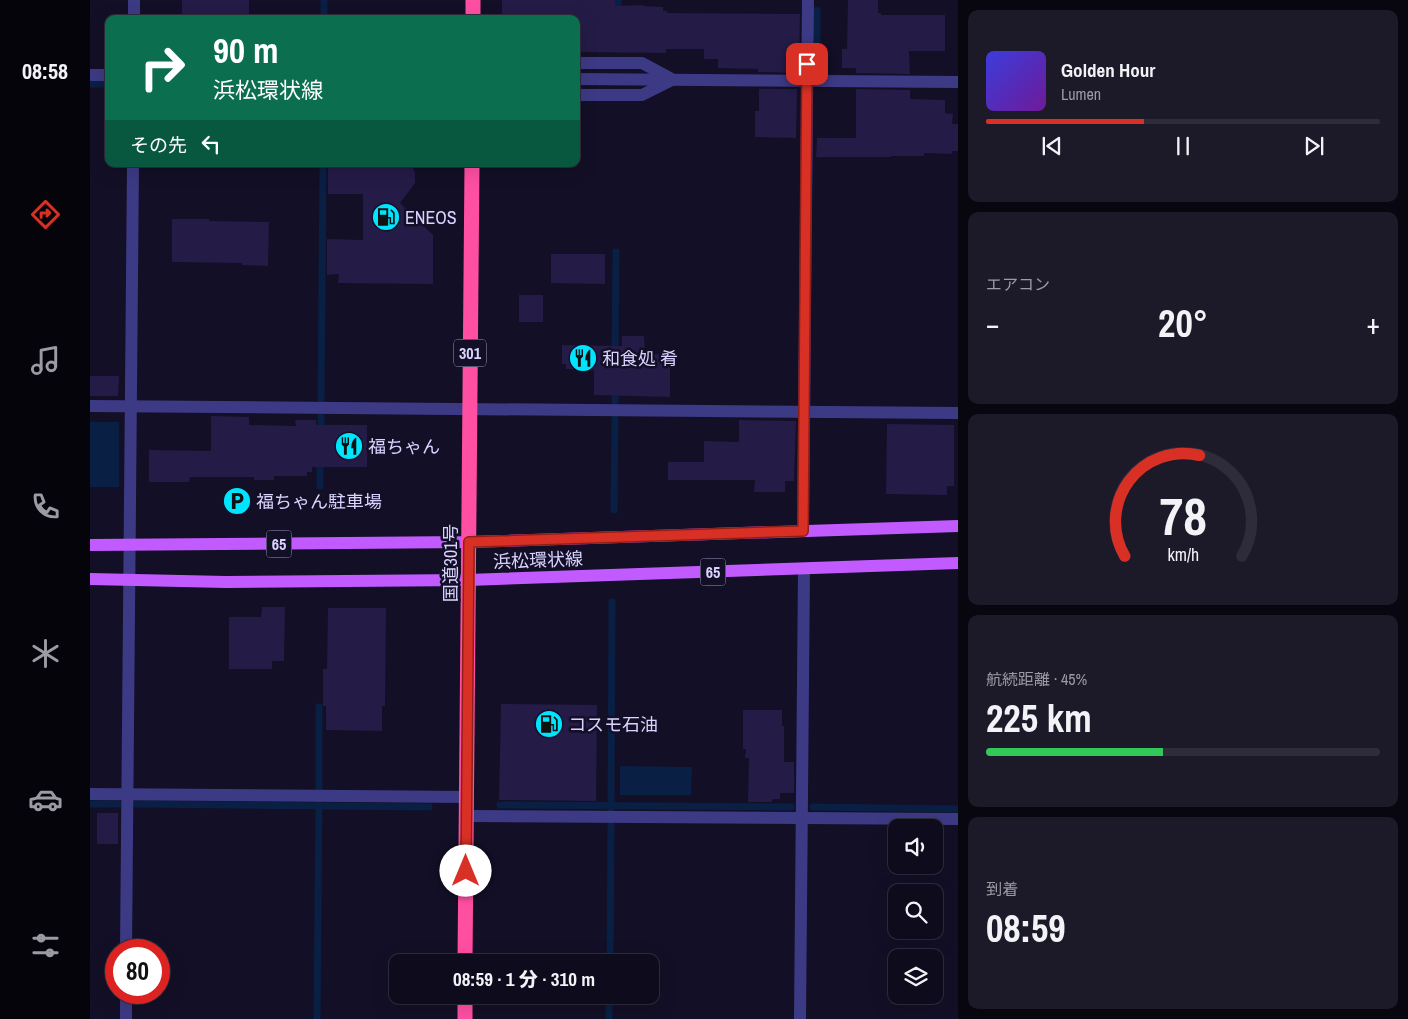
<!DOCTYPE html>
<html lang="ja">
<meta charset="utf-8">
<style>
body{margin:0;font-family:"Archivo Narrow","Noto Sans JP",sans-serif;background:#1c1929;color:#f1f3f6;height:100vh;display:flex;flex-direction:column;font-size:19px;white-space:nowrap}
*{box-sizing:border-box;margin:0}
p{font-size:16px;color:#9b9ba3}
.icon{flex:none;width:28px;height:28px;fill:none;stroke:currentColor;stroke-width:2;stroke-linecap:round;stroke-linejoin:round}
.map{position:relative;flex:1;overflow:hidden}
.sheet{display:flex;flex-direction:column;gap:10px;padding:10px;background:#08060f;width:450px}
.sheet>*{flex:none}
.guide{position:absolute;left:15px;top:15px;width:475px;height:152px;border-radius:10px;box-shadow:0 5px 20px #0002,0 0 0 1px #2e2b3b;background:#0b6e4f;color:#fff;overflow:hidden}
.buttons{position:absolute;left:798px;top:819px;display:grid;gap:10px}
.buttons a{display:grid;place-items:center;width:55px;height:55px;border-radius:10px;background:#0e0b1c;box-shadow:0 5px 20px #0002,0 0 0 1px #2e2b3b;font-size:25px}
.speed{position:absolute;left:15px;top:939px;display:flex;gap:10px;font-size:25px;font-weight:700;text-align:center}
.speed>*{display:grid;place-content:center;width:65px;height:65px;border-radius:50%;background:#0e0b1c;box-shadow:0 5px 20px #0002,0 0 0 1px #2e2b3b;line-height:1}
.speed .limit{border:8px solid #d22;background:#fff;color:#111}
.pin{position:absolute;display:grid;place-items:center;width:42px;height:42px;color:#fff;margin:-21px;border-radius:10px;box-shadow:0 2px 8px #0006}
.me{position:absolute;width:55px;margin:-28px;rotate:0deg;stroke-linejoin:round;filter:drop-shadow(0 0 4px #0008)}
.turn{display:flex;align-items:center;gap:18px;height:105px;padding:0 25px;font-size:22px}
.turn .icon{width:65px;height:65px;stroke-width:2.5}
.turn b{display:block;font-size:35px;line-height:42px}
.then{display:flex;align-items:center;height:48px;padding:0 25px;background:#0003;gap:10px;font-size:19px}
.big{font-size:38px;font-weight:800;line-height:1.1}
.sheet .card{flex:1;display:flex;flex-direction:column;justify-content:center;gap:8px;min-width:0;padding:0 18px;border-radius:10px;background:#1c1929}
.sheet .dial{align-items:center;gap:0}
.dial svg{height:130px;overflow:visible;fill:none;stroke:#2e2b3b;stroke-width:7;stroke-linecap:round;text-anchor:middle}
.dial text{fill:#f1f3f6;stroke:none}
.song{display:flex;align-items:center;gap:15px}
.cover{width:60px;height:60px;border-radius:8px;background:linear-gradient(135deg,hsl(240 70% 55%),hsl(280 70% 35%))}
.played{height:5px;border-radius:2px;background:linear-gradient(90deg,#d93025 40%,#2e2b3b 40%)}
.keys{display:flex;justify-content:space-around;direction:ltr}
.heat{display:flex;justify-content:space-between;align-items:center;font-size:28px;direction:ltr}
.charge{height:8px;border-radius:4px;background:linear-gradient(90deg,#34c759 45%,#2e2b3b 0)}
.trip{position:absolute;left:299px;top:954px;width:270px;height:50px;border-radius:10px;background:#0e0b1c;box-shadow:0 5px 20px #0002,0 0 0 1px #2e2b3b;font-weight:800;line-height:50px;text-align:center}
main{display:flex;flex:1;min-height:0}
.menu{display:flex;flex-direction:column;width:90px;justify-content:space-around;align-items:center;background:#06040b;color:#9b9ba3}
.menu .icon{width:35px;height:35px}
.menu .on{color:#d93025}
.menu b{font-size:22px;color:#f1f3f6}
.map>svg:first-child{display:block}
.water{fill:#0a1f44}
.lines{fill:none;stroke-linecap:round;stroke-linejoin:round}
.stream{stroke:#0a1f44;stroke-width:7}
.building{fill:#241b47}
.minor{stroke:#3d3a85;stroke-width:12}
.major{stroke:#c25bff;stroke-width:12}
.highway{stroke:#ff4fa3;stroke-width:15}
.route-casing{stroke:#8d1f18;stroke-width:12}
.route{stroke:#d93025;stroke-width:9}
.labels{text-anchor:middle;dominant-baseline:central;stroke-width:5;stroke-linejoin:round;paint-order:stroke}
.shield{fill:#130f26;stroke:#9e99be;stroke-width:1}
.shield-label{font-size:16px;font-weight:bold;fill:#d9d4ff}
.poi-label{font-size:18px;fill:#d9d4ff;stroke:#130f26;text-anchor:start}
.street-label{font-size:18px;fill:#d9d4ff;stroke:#130f26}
</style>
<main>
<nav class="menu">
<b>08:58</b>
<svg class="icon on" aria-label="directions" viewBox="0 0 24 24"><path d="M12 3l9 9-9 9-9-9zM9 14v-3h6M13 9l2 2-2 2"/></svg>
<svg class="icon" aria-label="music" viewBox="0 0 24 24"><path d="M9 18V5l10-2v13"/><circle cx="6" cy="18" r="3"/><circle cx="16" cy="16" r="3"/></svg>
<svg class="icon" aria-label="phone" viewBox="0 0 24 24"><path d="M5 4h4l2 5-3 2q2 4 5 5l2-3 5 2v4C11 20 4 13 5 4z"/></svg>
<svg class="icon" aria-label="climate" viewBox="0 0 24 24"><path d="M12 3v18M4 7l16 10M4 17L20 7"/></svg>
<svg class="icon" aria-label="car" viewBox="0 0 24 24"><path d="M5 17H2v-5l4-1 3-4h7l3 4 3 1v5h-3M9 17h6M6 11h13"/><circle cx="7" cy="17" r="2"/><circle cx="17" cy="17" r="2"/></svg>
<svg class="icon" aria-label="filters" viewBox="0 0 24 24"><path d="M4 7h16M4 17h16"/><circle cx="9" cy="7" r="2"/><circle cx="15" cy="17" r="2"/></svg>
</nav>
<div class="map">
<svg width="868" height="1019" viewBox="0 0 868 1019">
<rect width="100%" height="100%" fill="#130f26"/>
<!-- water -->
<g class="water">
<rect x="0" y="422" width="29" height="65"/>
<polygon points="530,766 602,767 601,795 530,795"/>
</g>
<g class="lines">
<!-- stream -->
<g class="stream">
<polyline points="528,13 528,0"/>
<polyline points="234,19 234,0"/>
<polyline points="727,68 727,10"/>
<polyline points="0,84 19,84"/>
<polyline points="525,354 526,252"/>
<polyline points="231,399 233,164"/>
<polyline points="525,402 525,387"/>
<polyline points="231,433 231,417"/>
<polyline points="230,486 230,458"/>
<polyline points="524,510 525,419"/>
<polyline points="229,789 229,707"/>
<polyline points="0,804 28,804"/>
<polyline points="46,804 339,807"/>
<polyline points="410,805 701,807"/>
<polyline points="723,807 868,809"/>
<polyline points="521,809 522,602"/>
<polyline points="520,962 521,824"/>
<polyline points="227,1019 229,802"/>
<polyline points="519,1019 519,995"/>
</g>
</g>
<!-- building -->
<g class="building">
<rect x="92" y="0" width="67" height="19"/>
<polygon points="412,0 525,0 525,6 553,5 553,6 573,7 573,11 577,11 577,13 710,14 709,64 708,64 708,73 668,72 668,69 628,68 628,59 614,59 614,49 576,49 576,53 486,52 486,19 412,19"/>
<polygon points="758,0 788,0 788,13 791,13 791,15 855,15 855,51 819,51 820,74 766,73 766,68 752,68 752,49 757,49"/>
<polygon points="669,89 707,89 706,138 665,137 665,111 669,111"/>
<polygon points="766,89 820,90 820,99 855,100 855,113 863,114 862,124 868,124 868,151 862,151 862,154 834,153 834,156 801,156 801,157 726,157 727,138 766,138"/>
<polygon points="238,164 321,164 325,173 325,183 310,203 343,235 343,284 248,283 249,274 237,275 237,239 273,240 273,194 238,194"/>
<polygon points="82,219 119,219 119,221 179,222 178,266 152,265 152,263 82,262"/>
<polygon points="461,254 515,254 515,284 461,283"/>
<rect x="429" y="295" width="24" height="27"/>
<polygon points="532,336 554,336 555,354 580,354 580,397 504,395 504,370 476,369 476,364 472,364 472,345 532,346"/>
<polygon points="0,376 29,376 28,396 0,396"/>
<polygon points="121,416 159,417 159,425 206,426 205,420 226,420 226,425 277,425 277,467 222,467 222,472 217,472 217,476 184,476 184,480 164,480 164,477 100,477 99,482 59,482 59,450 121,451"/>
<polygon points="649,420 706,421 704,481 695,481 695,492 664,492 665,480 578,480 578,462 614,462 614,441 649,442"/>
<polygon points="797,424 864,425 864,486 857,486 857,495 796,494"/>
<polygon points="172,607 195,607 194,661 182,661 182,669 139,669 139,617 171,617"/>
<polygon points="238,608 296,608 295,706 292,706 292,731 236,730 236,706 233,706 233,669 237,669"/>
<polygon points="411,704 507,705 506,801 409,800"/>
<polygon points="653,710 692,710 692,726 694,726 694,762 704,762 704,793 690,793 690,799 683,799 682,802 658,802 659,758 655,758 656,749 653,749"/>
<rect x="7" y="813" width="21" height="31"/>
</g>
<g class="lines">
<!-- minor -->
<g class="minor">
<polyline points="44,19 44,0"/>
<polyline points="486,63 552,63 580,78"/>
<polyline points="0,75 19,75"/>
<polyline points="486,79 868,82"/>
<polyline points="486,95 552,95 580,81"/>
<polyline points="0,406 868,413"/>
<polyline points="713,531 718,0"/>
<polyline points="0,794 377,797"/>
<polyline points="377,816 868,819"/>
<polyline points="36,950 43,164"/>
<polyline points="36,1019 36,992"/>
<polyline points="710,1019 714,569"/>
</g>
<!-- major -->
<g class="major">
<polyline points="0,545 379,542 868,526"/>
<polyline points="0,579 136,582 378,580 868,563"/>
</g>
<!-- highway -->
<g class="highway">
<polyline points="383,19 383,0"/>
<polyline points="375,962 382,164"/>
<polyline points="375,1019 375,995"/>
</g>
</g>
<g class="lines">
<defs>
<polyline id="route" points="376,871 379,542 713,531 717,64"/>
</defs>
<!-- route casing -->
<use href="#route" class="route-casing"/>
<!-- route -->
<use href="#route" class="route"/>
</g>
<!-- icons -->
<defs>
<symbol id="fuel-disc" viewBox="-11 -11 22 22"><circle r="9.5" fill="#00e5ff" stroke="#130f26"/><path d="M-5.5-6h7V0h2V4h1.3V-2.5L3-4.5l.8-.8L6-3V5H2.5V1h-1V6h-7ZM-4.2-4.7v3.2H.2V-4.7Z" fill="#111"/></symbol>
<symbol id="restaurant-disc" viewBox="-11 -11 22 22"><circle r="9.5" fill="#00e5ff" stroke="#130f26"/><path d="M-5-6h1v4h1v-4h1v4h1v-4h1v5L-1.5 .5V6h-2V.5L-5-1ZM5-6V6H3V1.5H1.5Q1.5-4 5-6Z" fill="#111"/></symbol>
<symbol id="parking-disc" viewBox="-11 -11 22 22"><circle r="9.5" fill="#00e5ff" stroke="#130f26"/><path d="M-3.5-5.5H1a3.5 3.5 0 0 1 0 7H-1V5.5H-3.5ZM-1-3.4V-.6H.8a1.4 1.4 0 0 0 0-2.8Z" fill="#111"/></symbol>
</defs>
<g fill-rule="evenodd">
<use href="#fuel-disc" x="280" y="201" width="32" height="32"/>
<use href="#restaurant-disc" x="477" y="342" width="32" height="32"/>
<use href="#restaurant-disc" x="243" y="430" width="32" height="32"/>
<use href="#parking-disc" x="131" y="485" width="32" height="32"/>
<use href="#fuel-disc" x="443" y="708" width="32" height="32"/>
</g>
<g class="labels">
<!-- shield labels -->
<g class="shield">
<rect x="364" y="339.5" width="32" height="27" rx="4"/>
<rect x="176.5" y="530.5" width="25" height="27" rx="4"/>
<rect x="610.5" y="558.5" width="25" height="27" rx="4"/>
</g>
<g class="shield-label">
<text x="380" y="353">301</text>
<text x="189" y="544">65</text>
<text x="623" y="572">65</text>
</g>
<!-- poi labels -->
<g class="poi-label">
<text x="315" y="217">ENEOS</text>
<text x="512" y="358">和食処 肴</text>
<text x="278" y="446">福ちゃん</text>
<text x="166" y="501">福ちゃん駐車場</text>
<text x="478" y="724">コスモ石油</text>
</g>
<!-- street labels -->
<g class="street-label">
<text transform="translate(448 560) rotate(-2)">浜松環状線</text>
<text transform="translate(360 563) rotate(-90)">国道301号</text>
</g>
</g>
</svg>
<div class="buttons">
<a><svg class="icon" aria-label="sound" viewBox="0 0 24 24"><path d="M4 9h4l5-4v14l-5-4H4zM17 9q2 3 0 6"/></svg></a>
<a><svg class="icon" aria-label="search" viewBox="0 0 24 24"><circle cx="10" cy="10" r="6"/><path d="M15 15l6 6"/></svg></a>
<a><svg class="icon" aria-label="layers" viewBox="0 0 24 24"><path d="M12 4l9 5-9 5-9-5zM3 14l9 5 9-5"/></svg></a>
</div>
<div class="speed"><div class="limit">80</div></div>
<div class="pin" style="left:717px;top:64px;background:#d93025"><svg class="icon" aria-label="arrive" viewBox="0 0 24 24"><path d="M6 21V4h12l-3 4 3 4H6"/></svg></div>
<svg class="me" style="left:376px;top:871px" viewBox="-20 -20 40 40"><circle r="19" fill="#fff"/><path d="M0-13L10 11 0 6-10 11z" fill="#d93025"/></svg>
<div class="trip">08:59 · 1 分 · 310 m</div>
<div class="guide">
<div class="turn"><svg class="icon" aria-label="right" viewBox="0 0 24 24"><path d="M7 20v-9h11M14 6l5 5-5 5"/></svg><div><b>90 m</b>浜松環状線</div></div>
<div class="then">その先<svg class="icon" aria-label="left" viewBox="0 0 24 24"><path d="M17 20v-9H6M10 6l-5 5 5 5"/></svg></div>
</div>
</div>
<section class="sheet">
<div class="card">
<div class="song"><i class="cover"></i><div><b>Golden Hour</b><p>Lumen</p></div></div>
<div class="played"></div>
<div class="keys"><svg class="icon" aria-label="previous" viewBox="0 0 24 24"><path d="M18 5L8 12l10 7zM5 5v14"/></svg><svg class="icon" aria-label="pause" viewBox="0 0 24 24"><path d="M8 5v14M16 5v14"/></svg><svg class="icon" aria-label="next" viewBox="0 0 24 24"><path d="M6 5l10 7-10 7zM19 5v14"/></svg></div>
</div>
<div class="card"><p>エアコン</p>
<div class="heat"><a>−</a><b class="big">20°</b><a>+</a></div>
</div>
<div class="card dial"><svg viewBox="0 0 100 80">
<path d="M14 69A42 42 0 1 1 86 69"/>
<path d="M14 69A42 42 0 0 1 60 7" stroke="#d93025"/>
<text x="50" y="56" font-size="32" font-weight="700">78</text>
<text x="50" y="72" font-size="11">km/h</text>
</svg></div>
<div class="card"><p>航続距離 · 45%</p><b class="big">225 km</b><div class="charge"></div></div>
<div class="card"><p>到着</p><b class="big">08:59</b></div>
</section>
</main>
